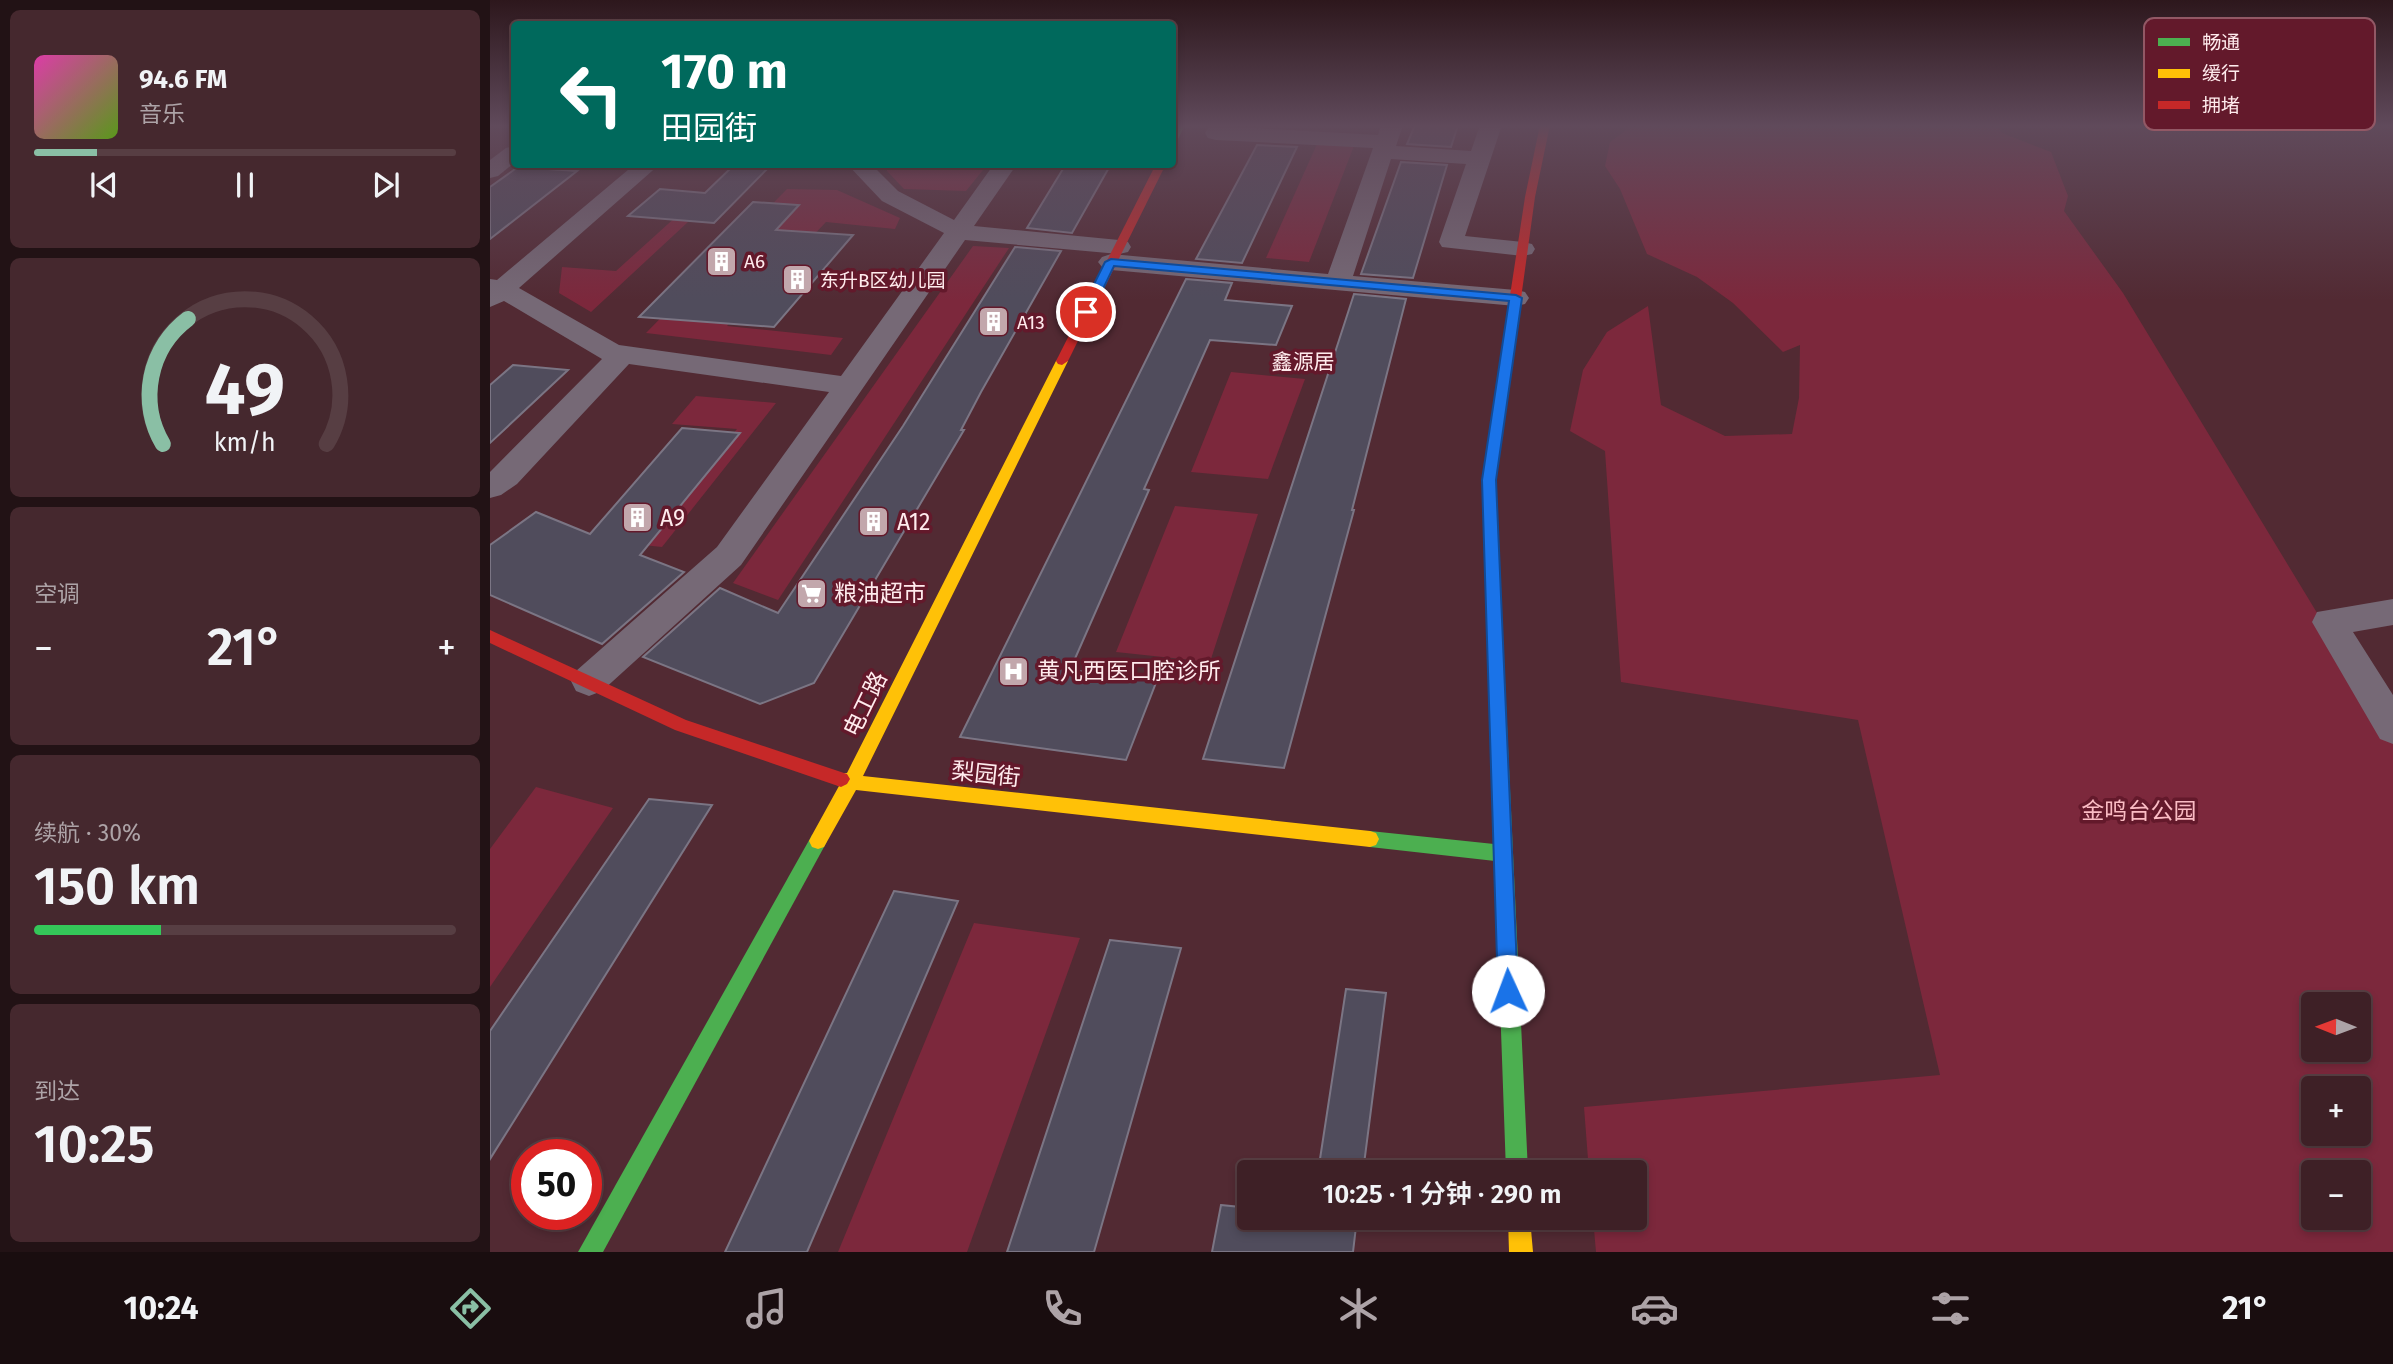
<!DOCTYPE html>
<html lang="zh">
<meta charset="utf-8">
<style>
body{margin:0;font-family:"Fira Sans","Noto Sans SC",sans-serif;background:#45282e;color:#f1f3f6;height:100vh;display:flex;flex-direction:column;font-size:26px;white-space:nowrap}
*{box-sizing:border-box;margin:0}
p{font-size:23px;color:#ada3a7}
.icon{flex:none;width:38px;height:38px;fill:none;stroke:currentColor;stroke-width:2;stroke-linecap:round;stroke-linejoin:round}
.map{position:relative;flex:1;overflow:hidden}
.details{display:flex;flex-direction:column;gap:10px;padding:10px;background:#221215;width:490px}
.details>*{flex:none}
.guide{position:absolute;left:21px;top:21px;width:665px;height:147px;border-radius:7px;box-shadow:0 4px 10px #0003,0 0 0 2px #573e43;background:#00695c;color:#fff;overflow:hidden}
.needle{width:46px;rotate:271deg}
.buttons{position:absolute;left:1811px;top:992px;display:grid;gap:14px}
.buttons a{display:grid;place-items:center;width:70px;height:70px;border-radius:7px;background:#3e2026;box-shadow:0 4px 10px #0003,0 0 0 2px #573e43;font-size:35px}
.speed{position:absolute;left:21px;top:1139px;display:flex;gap:14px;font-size:35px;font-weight:700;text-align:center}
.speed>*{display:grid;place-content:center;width:91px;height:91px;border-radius:50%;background:#3e2026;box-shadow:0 4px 10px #0003,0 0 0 2px #573e43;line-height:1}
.speed .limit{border:10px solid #d22;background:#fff;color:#111}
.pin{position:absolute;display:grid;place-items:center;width:60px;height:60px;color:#fff;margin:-30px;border:4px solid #fff;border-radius:50%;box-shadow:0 2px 7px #0007}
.me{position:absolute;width:77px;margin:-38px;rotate:358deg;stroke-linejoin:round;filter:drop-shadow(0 0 5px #0008)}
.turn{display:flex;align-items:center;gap:24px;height:147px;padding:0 35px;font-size:32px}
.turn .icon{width:91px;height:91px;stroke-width:2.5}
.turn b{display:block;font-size:49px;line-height:60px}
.big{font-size:52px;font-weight:600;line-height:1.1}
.details .tile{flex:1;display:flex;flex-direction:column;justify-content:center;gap:10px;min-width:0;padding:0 24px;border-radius:10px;background:#45282e}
.details .dial{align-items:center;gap:0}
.dial svg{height:182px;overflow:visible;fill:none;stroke:#573e43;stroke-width:7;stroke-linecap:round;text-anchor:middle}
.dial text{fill:#f1f3f6;stroke:none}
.song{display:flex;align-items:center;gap:21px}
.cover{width:84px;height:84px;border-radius:10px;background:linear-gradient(135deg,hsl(320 70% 55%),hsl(90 70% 35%))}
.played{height:7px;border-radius:4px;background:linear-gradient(90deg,#8abfa5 15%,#573e43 15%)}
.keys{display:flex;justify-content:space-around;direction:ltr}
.heat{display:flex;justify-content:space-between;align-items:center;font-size:38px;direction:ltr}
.charge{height:10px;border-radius:5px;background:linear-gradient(90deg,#34c759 30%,#573e43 0)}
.trip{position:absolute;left:747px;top:1160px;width:410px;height:70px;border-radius:7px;background:#3e2026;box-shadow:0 4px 10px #0003,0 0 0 2px #573e43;font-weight:600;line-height:70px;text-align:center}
.tabs{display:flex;height:112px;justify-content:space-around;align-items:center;background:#190d0f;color:#ada3a7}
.tabs .icon{width:49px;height:49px}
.tabs .current{color:#8abfa5}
.tabs b{font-size:32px;color:#f1f3f6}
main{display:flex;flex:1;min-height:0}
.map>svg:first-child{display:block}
.green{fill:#7c283c;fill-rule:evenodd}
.building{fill:#504c5c;stroke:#7b7584;stroke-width:2}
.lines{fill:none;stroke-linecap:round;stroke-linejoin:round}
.street{fill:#766976;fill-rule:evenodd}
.fast{fill:#4caf50;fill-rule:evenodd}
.slow{fill:#ffc107;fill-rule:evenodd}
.jam{fill:#c62828;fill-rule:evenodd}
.route{fill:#1a73e8;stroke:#114b97;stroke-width:2}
.labels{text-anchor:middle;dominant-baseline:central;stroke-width:7;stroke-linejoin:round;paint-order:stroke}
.far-poi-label{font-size:19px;fill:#ffebed;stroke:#63192b;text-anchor:start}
.far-neighbourhood-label{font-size:21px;fill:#ffebed;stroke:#63192b}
.poi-label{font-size:23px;fill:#ffebed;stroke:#63192b;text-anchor:start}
.street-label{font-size:23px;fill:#ffebed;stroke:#63192b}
.park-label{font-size:23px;fill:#fbbcc4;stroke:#63192b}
.key{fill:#63192b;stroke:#925865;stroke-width:2}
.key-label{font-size:19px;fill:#ffebed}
</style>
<main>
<section class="details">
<div class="tile">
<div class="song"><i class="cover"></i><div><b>94.6 FM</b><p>音乐</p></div></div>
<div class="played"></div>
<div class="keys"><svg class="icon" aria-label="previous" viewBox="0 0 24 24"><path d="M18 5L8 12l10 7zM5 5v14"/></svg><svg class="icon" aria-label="pause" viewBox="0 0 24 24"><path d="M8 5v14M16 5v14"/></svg><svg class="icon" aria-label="next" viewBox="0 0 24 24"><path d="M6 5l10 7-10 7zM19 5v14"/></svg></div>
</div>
<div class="tile dial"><svg viewBox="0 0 100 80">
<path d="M14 69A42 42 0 1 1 86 69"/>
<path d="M14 69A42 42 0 0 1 25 14" stroke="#8abfa5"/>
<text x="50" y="56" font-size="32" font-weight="700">49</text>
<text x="50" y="72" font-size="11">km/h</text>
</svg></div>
<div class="tile"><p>空调</p>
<div class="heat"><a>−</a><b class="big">21°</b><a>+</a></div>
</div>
<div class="tile"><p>续航 · 30%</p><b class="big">150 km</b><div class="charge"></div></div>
<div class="tile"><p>到达</p><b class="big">10:25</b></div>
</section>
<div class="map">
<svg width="1903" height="1252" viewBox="0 0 1903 1252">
<rect width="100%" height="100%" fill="#522a33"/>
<!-- green -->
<g class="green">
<path d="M1143 125H1506L1512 133 1561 152 1578 196 1574 211 1633 293 1903 738V1252H1106L1103 1218H1144V1172H1099L1094 1107 1450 1075 1368 720 1131 682 1115 451 1080 431 1093 370 1117 332 1158 306 1171 405 1235 436 1302 434 1309 398 1310 345 1293 352 1243 303 1207 277 1157 254 1130 189 1115 166 1120 142ZM1824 1004H1869V1050H1824ZM1824 1088H1869V1134H1824ZM1824 1172H1869V1218H1824Z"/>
<polygon points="827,144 864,146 819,262 776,258"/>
<polygon points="397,165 397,164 497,165 476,191 414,189 397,171"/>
<polygon points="297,189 347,190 410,218 405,229 336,222 237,326 353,338 341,355 156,333"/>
<polygon points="209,196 226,196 101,312 69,293 72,267 126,271"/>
<polygon points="483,246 519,248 288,600 243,583"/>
<polygon points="741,372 815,379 778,479 701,472"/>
<polygon points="206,396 286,403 172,547 153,545 247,429 182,424"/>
<polygon points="685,506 768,514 720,662 626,652"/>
<polygon points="46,787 123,808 0,987 0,849"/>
<polygon points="484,923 590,938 477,1252 348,1252"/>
</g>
<!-- building -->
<g class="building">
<polygon points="925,125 968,125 961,147 917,144"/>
<polygon points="767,145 807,147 752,263 706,259"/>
<polygon points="911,162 957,165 923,278 871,274"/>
<polygon points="245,164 282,164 224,223 138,216 170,189 215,193"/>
<polygon points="576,164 621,164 582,233 537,228"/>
<polygon points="28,167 87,171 0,239 0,187"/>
<polygon points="263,202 309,205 286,230 363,235 284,327 149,317"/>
<polygon points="525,247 571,251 491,392 471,430 474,430 324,683 270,704 153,657 230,588 288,613 413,426"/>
<polygon points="696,279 742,283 735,300 802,306 786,345 720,340 654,489 659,490 580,670 667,680 636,760 470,737"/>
<polygon points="864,294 916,299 862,510 864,510 794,768 713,759"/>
<polygon points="23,365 78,370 0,443 0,385"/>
<polygon points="192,428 250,433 150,555 194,572 112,644 0,595 0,545 46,512 100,534"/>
<polygon points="159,799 222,805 0,1159 0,1031"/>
<polygon points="404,891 468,901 317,1252 235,1252"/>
<polygon points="620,940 691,948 604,1252 517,1252"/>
<polygon points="856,989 896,993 873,1172 828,1172"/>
<polygon points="731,1205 760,1208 760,1218 867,1218 863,1252 722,1252"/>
</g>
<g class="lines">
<!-- street -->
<g class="street">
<polygon points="891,125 913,125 906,146 981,151 990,125 1012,125 975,236 1033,242 1042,244 1045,249 1042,254 1033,256 952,247 949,242 976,164 901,159 863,276 1026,290 1035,292 1039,298 1035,304 1026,306 621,270 612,267 608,262 612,257 621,254 838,274 883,148 726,140 718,138 715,133 718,128 726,126 888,135"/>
<polygon points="24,146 24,163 8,176 0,178 0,160 16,148"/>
<polygon points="145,164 170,164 29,288 129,345 351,376 454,233 392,201 357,164 381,164 408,191 464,220 504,164 527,164 484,226 629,240 638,242 641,247 638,252 629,254 475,240 251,565 112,691 99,696 86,691 81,681 86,671 227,547 339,392 139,364 27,484 11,495 0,498 0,472 112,359 14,301 0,307 0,279 7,280"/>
<polygon points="1903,599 1903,625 1863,632 1903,695 1903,744 1890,739 1822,622 1827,612"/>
</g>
<!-- fast -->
<g class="fast">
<polygon points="685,125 695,125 687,141 682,144"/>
<polygon points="1006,655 1012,656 1014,661 1038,1172 1016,1172 1005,861 880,847 874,845 871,839 874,833 880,831 1004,844 998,661 1000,656"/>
<polygon points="328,833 334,835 337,841 334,847 113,1252 88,1252 322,835"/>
</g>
<!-- slow -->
<g class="slow">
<polygon points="572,357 578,361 373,776 880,831 886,833 889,839 886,845 880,847 366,790 334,847 328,849 322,847 319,841 322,835 349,786 345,784 342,779 345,774 357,773 566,361"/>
<polygon points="1018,1218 1040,1218 1043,1252 1019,1252"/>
</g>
<!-- jam -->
<g class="jam">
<polygon points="1050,125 1060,125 1045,197 1006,480 1014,661 1012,666 1000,666 998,661 992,480 1035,197"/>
<polygon points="666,164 676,164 578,361 572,365 568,364 566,361"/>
<polygon points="0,630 196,720 357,774 360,779 357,784 351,787 185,730 0,643"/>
</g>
</g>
<!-- sky -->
<linearGradient id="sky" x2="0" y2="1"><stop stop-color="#2d171c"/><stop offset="0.42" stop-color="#604a5b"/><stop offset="1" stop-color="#604a5b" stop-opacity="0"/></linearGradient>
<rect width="1903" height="300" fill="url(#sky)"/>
<!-- route -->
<polygon class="route" points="621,259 1026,295 1032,298 1006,480 1028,991 1025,998 1018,1001 1011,998 1008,991 992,480 1019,301 624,266 602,312 592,314 590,312 615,262"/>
<!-- icons -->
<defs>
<symbol id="building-square" viewBox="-11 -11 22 22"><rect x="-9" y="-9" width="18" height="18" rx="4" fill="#c2a7ac" stroke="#63192b"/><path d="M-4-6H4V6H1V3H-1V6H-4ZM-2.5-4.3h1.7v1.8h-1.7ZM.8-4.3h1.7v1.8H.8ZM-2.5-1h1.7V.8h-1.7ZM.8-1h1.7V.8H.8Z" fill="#fff"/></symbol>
<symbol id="supermarket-square" viewBox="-11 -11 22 22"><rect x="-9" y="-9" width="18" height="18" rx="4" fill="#c2a7ac" stroke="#63192b"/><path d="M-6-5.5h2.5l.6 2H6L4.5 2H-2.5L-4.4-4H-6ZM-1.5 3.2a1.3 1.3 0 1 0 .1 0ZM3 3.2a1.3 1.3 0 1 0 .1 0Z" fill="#fff"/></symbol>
<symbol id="hospital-square" viewBox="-11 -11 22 22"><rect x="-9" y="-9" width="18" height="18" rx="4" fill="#c2a7ac" stroke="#63192b"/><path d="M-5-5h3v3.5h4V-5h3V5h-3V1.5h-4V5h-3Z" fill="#fff"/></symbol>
</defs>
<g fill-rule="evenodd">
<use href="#building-square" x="214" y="244" width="35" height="35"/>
<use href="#building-square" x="290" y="262" width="35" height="35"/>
<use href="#building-square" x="486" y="304" width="35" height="35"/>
<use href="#building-square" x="130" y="500" width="35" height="35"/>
<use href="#building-square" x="366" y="504" width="35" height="35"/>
<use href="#supermarket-square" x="304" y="576" width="35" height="35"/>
<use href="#hospital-square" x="506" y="654" width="35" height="35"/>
</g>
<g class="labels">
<!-- far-poi labels -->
<g class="far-poi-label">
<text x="254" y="261">A6</text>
<text x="330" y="280">东升B区幼儿园</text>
<text x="527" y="322">A13</text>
</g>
<!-- far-neighbourhood labels -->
<g class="far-neighbourhood-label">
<text x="813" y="362">鑫源居</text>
</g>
<!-- poi labels -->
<g class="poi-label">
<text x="170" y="518">A9</text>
<text x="407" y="522">A12</text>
<text x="344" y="593">粮油超市</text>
<text x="547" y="671">黄凡西医口腔诊所</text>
</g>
<!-- street labels -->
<g class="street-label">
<text transform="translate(375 704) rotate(-64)">电工路</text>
<text transform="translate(496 774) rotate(6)">梨园街</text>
</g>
<!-- park labels -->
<g class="park-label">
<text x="1649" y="811">金鸣台公园</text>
</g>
</g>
<!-- legend -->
<rect x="1654" y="18" width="231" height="112" rx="10" class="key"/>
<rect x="1668" y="38" width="32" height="8" fill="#4caf50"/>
<rect x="1668" y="69" width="32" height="9" fill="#ffc107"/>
<rect x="1668" y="101" width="32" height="8" fill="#c62828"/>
<g class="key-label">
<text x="1712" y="49">畅通</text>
<text x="1712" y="80">缓行</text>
<text x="1712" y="112">拥堵</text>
</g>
</svg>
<div class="buttons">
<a><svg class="needle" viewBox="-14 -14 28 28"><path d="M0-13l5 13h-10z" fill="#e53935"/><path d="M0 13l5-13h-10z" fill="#ada3a7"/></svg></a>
<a>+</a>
<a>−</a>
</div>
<div class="speed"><div class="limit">50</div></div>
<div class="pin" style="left:596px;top:312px;background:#d93025"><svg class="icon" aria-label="arrive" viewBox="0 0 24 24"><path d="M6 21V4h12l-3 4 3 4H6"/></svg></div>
<svg class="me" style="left:1018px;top:991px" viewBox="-20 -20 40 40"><circle r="19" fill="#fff"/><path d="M0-13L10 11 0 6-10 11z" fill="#1a73e8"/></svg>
<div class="trip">10:25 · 1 分钟 · 290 m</div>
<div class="guide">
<div class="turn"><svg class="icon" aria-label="left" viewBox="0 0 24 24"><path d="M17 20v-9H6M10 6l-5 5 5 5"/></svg><div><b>170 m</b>田园街</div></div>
</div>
</div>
</main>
<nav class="tabs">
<b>10:24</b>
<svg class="icon current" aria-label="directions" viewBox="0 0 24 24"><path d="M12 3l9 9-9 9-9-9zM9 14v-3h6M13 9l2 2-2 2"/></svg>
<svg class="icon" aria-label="music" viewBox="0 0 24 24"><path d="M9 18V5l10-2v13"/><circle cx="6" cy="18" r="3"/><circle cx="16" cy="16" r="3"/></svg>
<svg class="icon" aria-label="phone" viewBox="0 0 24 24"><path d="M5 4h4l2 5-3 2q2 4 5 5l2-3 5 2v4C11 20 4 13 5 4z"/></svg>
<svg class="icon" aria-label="climate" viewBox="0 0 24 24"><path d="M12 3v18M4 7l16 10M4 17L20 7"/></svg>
<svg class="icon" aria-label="car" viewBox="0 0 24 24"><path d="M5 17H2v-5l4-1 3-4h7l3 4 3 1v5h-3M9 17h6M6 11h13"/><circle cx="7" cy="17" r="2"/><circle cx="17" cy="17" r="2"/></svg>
<svg class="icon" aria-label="filters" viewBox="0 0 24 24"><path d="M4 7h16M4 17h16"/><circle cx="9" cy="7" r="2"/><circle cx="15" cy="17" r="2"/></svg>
<b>21°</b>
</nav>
